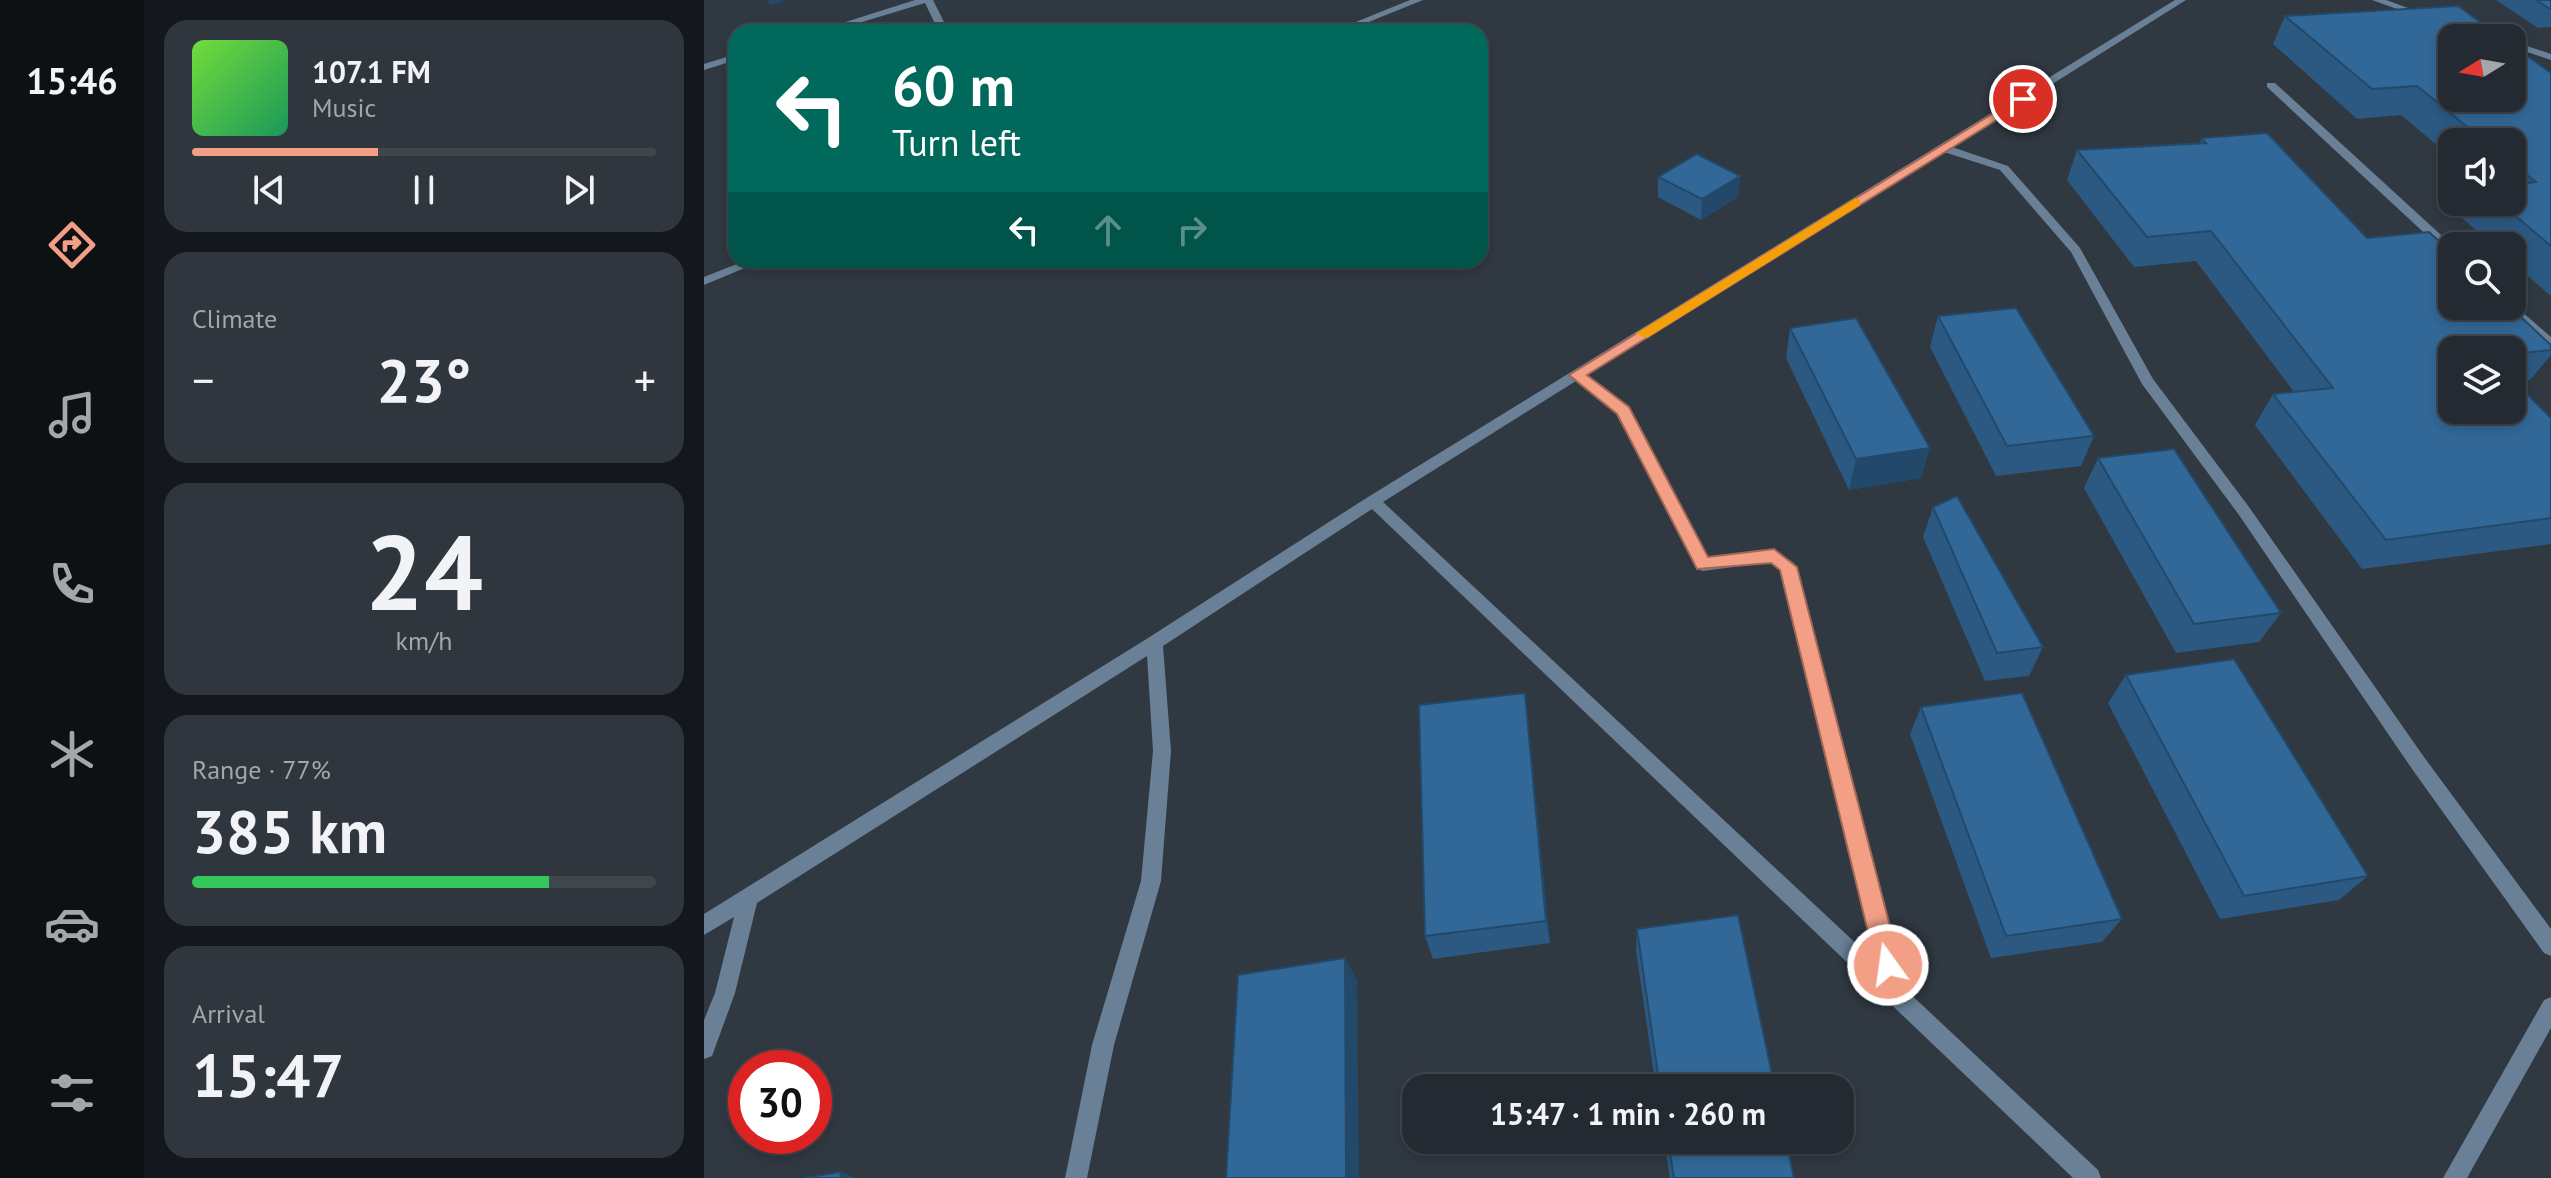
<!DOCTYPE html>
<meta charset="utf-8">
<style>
body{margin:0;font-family:"PT Sans",sans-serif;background:#30363d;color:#f1f3f6;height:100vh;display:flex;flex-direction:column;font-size:30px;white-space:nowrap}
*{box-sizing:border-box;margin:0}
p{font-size:26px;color:#a3a7ab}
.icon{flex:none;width:44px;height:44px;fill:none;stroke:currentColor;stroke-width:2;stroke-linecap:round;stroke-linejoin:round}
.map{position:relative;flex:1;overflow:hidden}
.sheet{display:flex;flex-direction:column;gap:20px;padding:20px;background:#14171b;width:560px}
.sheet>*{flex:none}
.top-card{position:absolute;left:24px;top:24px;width:760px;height:244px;border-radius:24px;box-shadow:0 4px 12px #0003,0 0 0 2px #41464d;background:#00695c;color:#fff;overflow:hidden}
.needle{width:52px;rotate:259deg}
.controls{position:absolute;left:1734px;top:24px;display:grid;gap:16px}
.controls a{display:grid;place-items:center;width:88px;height:88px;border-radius:16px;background:#242a31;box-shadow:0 4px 12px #0003,0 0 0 2px #41464d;font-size:40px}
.speed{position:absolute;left:24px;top:1050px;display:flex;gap:16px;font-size:40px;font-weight:700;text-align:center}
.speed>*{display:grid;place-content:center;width:104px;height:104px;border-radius:50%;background:#242a31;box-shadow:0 4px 12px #0003,0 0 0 2px #41464d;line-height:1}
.speed .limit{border:12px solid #d22;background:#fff;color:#111}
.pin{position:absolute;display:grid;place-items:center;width:68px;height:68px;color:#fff;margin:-34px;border:4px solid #fff;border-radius:50%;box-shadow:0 2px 8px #0007}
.me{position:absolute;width:88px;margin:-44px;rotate:346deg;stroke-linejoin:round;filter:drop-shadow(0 0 6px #0008)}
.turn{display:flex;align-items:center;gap:28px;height:168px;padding:0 32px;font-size:36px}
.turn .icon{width:104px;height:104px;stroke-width:2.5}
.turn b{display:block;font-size:56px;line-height:68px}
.lanes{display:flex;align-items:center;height:76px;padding:0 32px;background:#0003;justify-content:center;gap:40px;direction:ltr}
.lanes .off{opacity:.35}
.big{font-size:60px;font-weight:700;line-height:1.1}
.sheet .widget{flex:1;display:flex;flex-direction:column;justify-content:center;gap:12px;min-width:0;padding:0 28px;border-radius:24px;background:#30363d}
.sheet .dial{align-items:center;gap:0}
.dial b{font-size:104px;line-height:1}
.song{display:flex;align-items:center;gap:24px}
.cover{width:96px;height:96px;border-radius:12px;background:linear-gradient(135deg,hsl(100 70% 55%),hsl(150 70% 35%))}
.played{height:8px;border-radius:4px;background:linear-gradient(90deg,#f39f85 40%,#41464d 40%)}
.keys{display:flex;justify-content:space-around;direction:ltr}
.heat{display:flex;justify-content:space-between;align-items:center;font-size:44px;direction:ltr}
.charge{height:12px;border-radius:6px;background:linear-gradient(90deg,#34c759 77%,#41464d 0)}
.trip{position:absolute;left:698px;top:1074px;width:452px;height:80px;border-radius:24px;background:#242a31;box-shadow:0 4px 12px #0003,0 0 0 2px #41464d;font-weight:700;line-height:80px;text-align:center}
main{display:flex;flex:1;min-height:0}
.menu{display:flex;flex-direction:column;width:144px;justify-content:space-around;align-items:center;background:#0e1114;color:#a3a7ab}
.menu .icon{width:56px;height:56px}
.menu .current{color:#f39f85}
.menu b{font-size:36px;color:#f1f3f6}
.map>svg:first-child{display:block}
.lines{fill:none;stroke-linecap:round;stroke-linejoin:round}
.street{fill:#698096;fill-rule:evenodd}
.wall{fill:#2b5982;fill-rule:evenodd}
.shaded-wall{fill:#23496a}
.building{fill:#326897;stroke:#23496a;stroke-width:2}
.route{fill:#f39f85;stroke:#9e6756;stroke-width:2}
.slow{fill:#f59e0b}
</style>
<main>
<nav class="menu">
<b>15:46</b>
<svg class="icon current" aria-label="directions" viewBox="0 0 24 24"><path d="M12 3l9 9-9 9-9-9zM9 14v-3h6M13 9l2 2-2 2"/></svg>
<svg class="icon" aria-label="music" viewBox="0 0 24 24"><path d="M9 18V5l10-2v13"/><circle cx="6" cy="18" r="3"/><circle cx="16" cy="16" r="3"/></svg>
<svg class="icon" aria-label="phone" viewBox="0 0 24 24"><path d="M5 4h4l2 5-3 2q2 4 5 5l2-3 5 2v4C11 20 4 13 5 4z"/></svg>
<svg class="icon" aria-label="climate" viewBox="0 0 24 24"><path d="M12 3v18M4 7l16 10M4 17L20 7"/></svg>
<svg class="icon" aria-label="car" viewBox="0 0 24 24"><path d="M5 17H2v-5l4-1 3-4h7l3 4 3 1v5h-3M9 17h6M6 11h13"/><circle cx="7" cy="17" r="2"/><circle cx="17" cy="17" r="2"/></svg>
<svg class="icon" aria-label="filters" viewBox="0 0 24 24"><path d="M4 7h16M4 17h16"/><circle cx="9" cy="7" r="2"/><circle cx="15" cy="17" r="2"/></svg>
</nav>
<section class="sheet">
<div class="widget">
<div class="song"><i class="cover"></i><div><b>107.1 FM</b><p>Music</p></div></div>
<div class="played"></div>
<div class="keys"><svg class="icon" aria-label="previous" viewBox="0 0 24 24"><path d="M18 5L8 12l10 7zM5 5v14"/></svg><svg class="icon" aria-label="pause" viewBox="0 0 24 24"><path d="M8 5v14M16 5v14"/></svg><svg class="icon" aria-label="next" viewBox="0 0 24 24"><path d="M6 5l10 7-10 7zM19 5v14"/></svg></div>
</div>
<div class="widget"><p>Climate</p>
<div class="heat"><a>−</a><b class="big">23°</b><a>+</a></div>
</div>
<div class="widget dial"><b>24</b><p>km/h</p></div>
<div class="widget"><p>Range · 77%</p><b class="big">385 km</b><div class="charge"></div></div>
<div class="widget"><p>Arrival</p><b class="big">15:47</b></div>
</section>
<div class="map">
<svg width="1847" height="1178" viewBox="0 0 1847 1178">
<rect width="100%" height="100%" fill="#303841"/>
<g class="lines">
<!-- street -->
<g class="street">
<polygon points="211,0 229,0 245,32 235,32 221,3 125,32 110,32"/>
<polygon points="706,0 719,0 640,32 627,32"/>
<path d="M1471 0H1482L1248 147 1304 166 1376 248 1449 379 1545 507 1720 757 1847 929V956L1840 953 1708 769 1535 515 1438 384 1367 252 1296 170 1240 152 882 375 924 408 1003 558 1070 550 1090 563 1200 988 1394 1170 1397 1178H1369L668 509 459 646 467 751 457 881 410 1045 383 1178H361L388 1045 437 881 449 751 443 656 53 903 31 993 8 1056 0 1059V1020L11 993 30 917 0 935V914L444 638 664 497ZM872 381 914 414 993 569 999 571 1067 562 1077 570 1173 963 679 502Z"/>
<polygon points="1668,0 1682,0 1726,16 1718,18"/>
<polygon points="1808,41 1847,54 1847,60 1808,47"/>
<polygon points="32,54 32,60 0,70 0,64"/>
<polygon points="1563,83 1571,83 1749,246 1748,256 1744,255 1563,87"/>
<polygon points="43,260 60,260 0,285 0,277"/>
<polygon points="1808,303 1847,337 1847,348 1842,347 1800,306 1808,306"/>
<polygon points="1847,997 1847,1028 1763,1178 1739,1178 1840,1000"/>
</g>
</g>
<!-- wall -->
<g class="wall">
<polygon points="1792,0 1847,0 1847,27 1834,28"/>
<polygon points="1581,16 1847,73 1847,296 1808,262 1808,246 1790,246 1758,218 1769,202 1808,202 1808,142 1748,142 1748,158 1697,115 1653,119 1569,44"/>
<path d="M1498 138 1663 238 1847 345V355L1826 380 1811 382 1847 418V544L1658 569 1551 425 1569 394 1590 392 1492 261 1430 267 1363 180 1373 150 1496 143ZM1748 350H1808V410Z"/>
<polygon points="1036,176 1034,197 997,220 954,197 954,177"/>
<polygon points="1234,316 1390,436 1377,466 1292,476 1226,347"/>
<polygon points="1086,328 1217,478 1145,490 1082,358"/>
<polygon points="1394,458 1577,613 1555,642 1472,653 1380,488"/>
<polygon points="1229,507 1339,647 1325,676 1281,681 1219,537"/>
<polygon points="1422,675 1664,876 1635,900 1516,919 1404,703"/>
<polygon points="821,693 846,943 729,959 721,936"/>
<polygon points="1217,707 1418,919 1398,942 1287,958 1206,734"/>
<polygon points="933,929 1071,1088 952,1088 932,951"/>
<polygon points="960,1140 1082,1140 1090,1178 966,1178"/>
</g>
<!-- shaded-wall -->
<g class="shaded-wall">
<polygon points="63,0 84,0 66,5"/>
<polygon points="1036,176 1034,197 997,220 998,199"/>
<polygon points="1226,448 1217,478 1145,490 1152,459"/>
<polygon points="821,693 824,720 846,943 842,921"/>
<polygon points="641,958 653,980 655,1178 642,1178"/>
<polygon points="137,1172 153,1178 136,1178"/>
</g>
<!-- building -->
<g class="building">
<polygon points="1832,0 1847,0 1847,9 1846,9"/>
<polygon points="1754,6 1798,38 1748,38 1748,98 1808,98 1808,45 1847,73 1847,246 1795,202 1808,202 1808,185 1832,182 1808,163 1808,142 1782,142 1713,86 1668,89 1581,16"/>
<polygon points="1563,133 1663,238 1725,232 1748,253 1748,306 1805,306 1847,345 1847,350 1808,354 1808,350 1748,350 1748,410 1808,410 1808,379 1847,418 1847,518 1682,540 1569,394 1629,388 1507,231 1443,237 1373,150 1502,143 1498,138"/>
<polygon points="993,154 1036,176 998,199 954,177"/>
<polygon points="1312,308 1390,436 1303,446 1234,316"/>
<polygon points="1152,318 1226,448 1152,459 1086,328"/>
<polygon points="1470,449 1577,613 1490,624 1394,458"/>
<polygon points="1253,496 1339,647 1293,653 1229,507"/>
<polygon points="1530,659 1664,876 1540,896 1422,675"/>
<polygon points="821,693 842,921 721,936 715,705"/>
<polygon points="1318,693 1418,919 1302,936 1217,707"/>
<polygon points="1034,915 1071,1088 956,1088 933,929"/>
<polygon points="641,958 642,1178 522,1178 534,975"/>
<polygon points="964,1140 1082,1140 1090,1178 970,1178"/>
<polygon points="137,1172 136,1178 100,1178"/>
</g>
<!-- route -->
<polygon class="route" points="1319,95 1325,99 1323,101 883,375 925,407 1004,557 1070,549 1093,567 1196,965 1192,973 1184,976 1176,973 1172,965 1076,570 1067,563 993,569 913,414 865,375"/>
<!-- slow -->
<polygon class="slow" points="1152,198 1156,200 1156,205 943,338 931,334"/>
</svg>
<div class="controls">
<a><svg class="needle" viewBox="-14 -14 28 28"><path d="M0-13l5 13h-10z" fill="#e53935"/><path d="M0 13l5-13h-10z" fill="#a3a7ab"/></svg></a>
<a><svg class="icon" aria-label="sound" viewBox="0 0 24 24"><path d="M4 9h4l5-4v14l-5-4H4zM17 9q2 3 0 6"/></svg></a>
<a><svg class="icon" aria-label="search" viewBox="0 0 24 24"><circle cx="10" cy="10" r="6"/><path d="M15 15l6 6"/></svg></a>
<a><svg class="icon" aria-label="layers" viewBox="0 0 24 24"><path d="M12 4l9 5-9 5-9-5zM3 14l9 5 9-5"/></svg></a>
</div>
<div class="speed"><div class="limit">30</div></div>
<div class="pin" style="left:1319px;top:99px;background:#d93025"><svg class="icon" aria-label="arrive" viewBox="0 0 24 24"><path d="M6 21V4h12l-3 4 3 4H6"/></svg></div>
<svg class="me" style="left:1184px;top:965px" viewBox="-20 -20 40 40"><circle r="17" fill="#f39f85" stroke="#fff" stroke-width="3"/><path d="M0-11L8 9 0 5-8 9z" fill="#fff"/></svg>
<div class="trip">15:47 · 1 min · 260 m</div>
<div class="top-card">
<div class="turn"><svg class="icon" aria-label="left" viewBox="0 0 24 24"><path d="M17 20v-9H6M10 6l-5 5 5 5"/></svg><div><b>60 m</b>Turn left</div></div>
<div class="lanes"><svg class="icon" aria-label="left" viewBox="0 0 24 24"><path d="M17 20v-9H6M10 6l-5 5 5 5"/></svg><svg class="icon off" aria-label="ahead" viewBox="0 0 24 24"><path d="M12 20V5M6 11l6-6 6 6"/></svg><svg class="icon off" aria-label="right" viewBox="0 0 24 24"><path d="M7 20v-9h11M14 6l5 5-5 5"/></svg></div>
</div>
</div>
</main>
